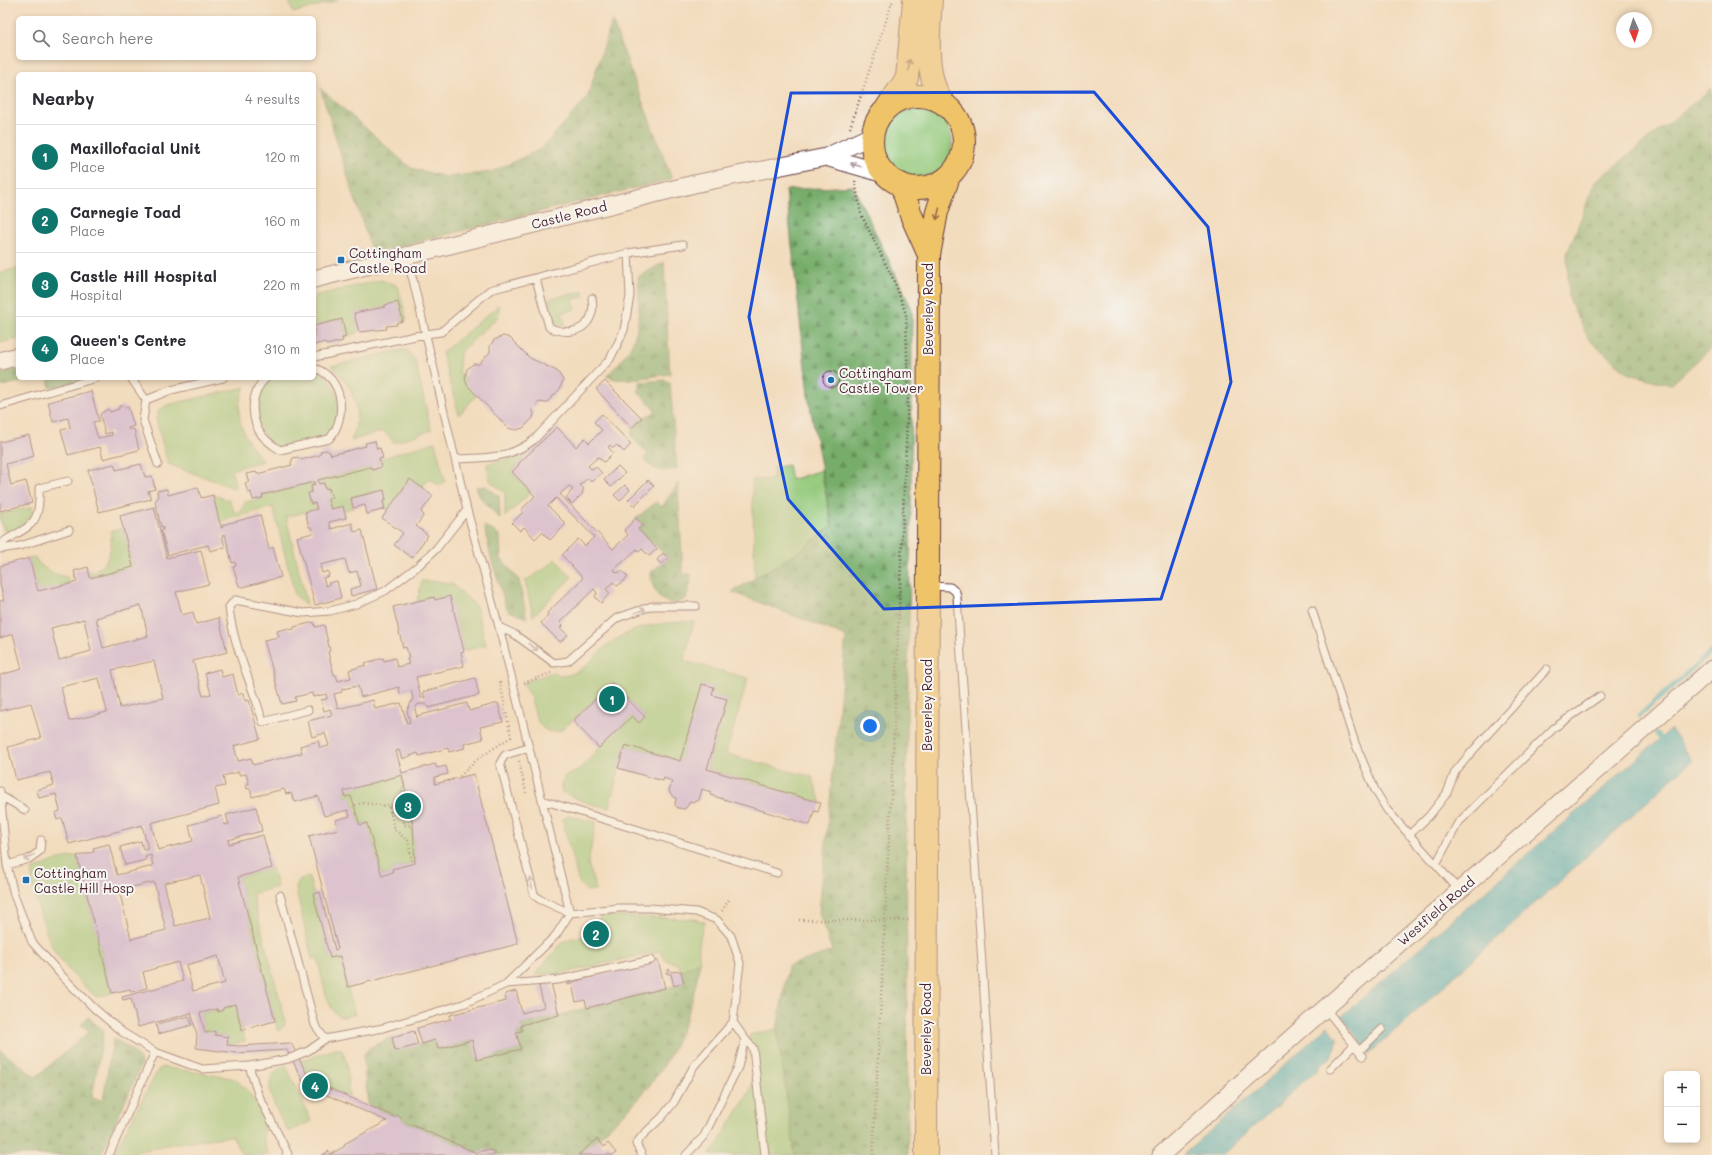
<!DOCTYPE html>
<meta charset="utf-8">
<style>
:root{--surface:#fff;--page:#f2f2f3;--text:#2b2b33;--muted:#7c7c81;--line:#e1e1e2;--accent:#0f766e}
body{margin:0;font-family:Mali,sans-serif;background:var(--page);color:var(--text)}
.controls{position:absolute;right:12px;bottom:12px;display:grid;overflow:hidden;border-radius:6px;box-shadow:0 2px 6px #0003}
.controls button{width:36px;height:36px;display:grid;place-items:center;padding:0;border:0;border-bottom:1px solid var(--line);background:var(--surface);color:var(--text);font:20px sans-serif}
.compass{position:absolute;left:1616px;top:12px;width:36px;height:36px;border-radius:50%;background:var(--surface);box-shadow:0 2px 6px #0003;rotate:177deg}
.you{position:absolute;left:870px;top:726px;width:14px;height:14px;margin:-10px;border:3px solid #fff;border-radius:50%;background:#1a73e8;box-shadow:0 0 0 6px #1a73e833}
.badge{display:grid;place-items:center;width:26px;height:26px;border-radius:50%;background:var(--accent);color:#fff;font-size:13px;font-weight:700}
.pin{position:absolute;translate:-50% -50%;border:2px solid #fff;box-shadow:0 1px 4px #0006}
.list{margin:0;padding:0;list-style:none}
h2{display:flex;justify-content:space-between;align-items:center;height:52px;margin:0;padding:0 16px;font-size:17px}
h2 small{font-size:13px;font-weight:400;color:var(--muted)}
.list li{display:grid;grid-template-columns:26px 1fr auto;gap:12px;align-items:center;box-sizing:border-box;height:64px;padding:0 16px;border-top:1px solid var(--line)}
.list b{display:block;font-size:15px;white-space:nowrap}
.list p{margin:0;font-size:13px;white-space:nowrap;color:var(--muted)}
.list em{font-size:13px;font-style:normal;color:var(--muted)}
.icon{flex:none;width:22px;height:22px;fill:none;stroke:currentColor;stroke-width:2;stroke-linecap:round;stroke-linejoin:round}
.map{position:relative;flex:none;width:1712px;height:1155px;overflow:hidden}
.search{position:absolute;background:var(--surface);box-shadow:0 2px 6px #0003;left:16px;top:16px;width:300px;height:44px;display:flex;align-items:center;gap:10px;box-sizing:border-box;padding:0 14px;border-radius:6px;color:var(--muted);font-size:15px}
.panel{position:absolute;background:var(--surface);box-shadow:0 2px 6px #0003;left:16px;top:72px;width:300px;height:308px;border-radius:6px}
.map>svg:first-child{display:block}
.green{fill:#94c97a;stroke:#6f7452}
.forest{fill:url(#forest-firs);stroke:#60664a}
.water{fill:url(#water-ripples);stroke:#466776}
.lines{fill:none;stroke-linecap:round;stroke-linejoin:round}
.stream{stroke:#43afc1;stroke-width:4.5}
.building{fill:#c1a5e3;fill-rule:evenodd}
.service-casing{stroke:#633b41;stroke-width:9}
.tertiary-casing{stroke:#633b41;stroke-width:19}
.trunk-casing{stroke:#633b41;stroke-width:24}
.path{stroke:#633b41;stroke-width:2.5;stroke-dasharray:1 3;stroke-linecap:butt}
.service{stroke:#fff;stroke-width:7}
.tertiary{stroke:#fff;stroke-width:17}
.trunk{stroke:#efc469;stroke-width:22}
.oneway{stroke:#946947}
.oneway2{stroke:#ae9aa0}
.marked{fill:none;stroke:#1d4ed8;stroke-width:3;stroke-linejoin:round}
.poi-dot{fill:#1f6fb2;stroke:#f6f6f2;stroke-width:1.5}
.labels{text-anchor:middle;stroke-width:4;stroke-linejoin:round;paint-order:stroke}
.street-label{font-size:13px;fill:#4a1f2b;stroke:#f6f6f2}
.poi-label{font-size:13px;fill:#4a1f2b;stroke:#f6f6f2;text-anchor:start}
</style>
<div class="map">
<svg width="1712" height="1155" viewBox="0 0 1712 1155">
<defs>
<pattern id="forest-firs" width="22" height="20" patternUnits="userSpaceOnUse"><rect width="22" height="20" fill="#77ad6a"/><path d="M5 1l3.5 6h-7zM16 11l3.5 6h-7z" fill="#648c57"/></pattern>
<pattern id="water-ripples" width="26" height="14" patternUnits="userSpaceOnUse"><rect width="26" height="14" fill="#43afc1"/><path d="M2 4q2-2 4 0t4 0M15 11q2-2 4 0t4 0" fill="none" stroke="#3a8e9d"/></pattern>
</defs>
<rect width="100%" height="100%" fill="#f6f6f2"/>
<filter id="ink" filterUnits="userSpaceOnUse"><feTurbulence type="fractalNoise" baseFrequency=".025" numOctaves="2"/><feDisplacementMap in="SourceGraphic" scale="8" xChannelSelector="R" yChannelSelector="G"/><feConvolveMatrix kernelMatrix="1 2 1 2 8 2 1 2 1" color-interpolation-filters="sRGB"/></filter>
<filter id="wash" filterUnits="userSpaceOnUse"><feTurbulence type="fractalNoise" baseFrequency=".012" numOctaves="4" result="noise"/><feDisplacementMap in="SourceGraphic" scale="16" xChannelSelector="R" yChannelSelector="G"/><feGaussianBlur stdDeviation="0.9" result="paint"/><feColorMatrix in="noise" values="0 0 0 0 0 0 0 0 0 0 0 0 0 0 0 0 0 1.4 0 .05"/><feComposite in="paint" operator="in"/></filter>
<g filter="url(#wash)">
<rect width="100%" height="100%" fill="#f2dcbe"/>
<path class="green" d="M289 0H339L293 13Z
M884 143a34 34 0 1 1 68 0a34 34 0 1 1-68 0Z
M18 268V339L0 343V273Z
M381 280 396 285 400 293 407 320 403 321 398 302 385 307 355 313 359 332 346 337 342 319 314 326V296Z
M583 291 584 297 573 299 576 309 562 313 565 325H558L553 316 549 299Z
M499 305 498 317 460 352 459 372 477 395 459 415 442 353Z
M401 350H407L415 360 431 430 393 443 391 438 383 431 351 441C364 412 354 386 331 366Z
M314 368 329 378 342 405 333 435 280 450 268 442 254 419 256 392 266 378H314Z
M245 387C231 417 244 438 263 461L231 470 237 489 168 464 156 419 159 410 167 405Z
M435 442 445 481 439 486 429 478 422 488 410 480 388 510 385 509 383 501 386 500 383 490 351 498 353 508 344 510 331 509 328 499 332 498 330 488 325 489 324 483 319 484 318 480 371 467 372 470 381 468 379 459Z
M527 455 512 472 531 492 505 517V493L490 481 487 464Z
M788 465 791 480 821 470 832 526 800 551 755 579 752 480 773 479V468Z
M314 482 315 485 311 486 312 492 308 494 311 504 315 503 317 509 286 517 307 604 302 602 295 595 273 507 219 522 213 495 229 500 235 513 242 511 245 502 263 498 262 495Z
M33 507C31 523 19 528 6 534L0 520V514Z
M123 528 133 567 90 578 89 572C110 567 112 550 111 531Z
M34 557C43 569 52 574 67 577L69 584 38 591 29 558Z
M555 559 572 577 533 616 525 581 546 568Z
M422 581 444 582 452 584 476 606 486 645 464 651 450 597 435 600 434 597 417 601Z
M694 621 684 661 748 678 726 754 812 777 821 803 707 769 727 699 712 695 714 687 703 684 680 761 625 745 609 808 587 803 562 792 561 784 565 776C583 770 588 760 600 747 610 736 621 726 632 716L639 723 645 717 612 683 561 731C535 736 537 714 530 697 528 692 525 688 523 683L553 672 560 676C583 675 591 659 606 646 611 642 618 638 624 635 645 623 671 623 694 621Z
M402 775 413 826 415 863 392 869 393 872 382 876 367 823 360 825 351 796 345 797 344 791Z
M568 816 596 822 588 863 596 890 587 891 579 883 563 823V819Z
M77 856 112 993 97 997C85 989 63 965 55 952 48 941 27 880 33 870L59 859Z
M272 868 277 887 252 894 285 1019C285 1026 284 1028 278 1031L238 877Z
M309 877 330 958 340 956 355 1015 341 1017C326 1012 321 972 318 958L312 959 296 889 299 880Z
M602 916 694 919 705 922C700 935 697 948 700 962L681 971 678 964 665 960 661 951 559 974 535 975 558 947 568 939 585 936Z
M235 1004 245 1041 227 1045 228 1037 205 1033 200 1014 217 1009 218 1012 223 1010V1008Z
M777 1029 795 1155H710L749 1093 755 1077 749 1035Z
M338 1048 342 1050 347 1064 349 1097 310 1080 300 1061Z
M286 1065 311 1121 288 1132C278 1112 254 1078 286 1065Z
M163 1067 232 1078C244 1083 262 1108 263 1122 265 1138 261 1139 269 1155H242L232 1136 171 1144 121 1155H113L158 1070Z"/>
<path class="forest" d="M612 21 672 179 372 253 320 88 411 168 446 177 491 172 541 149 587 98Z
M1712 88V347L1671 385 1629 374 1589 340 1569 299 1567 254 1595 182Z
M853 186 912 309 911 506 906 791 908 1155H795L777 1029 788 966 832 951 819 913 846 636 732 592 800 551 832 526 808 395 786 190Z
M664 262 670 374C653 376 619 384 606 376 642 344 640 321 638 277Z
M18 369V378H35L0 387V374Z
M48 378H81V379L50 388Z
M664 380 670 382 677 469C663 472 653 472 644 459L648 454 631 437 632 428 642 418 656 412 638 391 640 382Z
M678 483 683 574H691V582L686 599C681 601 675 604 670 603 657 601 650 583 651 572L669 558 638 529 642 525 636 518 656 502 662 507Z
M486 486 499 496 500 519 480 497 476 487Z
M484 526 500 535 501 558 519 580 527 618 509 611 506 607 491 558Z
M700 962C685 1056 649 1095 578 1155H495V1151L485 1150 477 1153 405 1122 398 1115 395 1117 368 1105 363 1055 369 1048 392 1037 395 1051 435 1040 438 1049 472 1040 477 1060 520 1049 516 1032 522 1031 521 1025 684 983 681 971Z
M88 1017 104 1031 92 1098 103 1100 113 1038C125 1045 136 1051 142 1064L101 1155H0V1050L36 1077 90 1031 81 1025Z"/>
<path class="water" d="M1671 729 1692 761 1369 1054 1342 1016Z
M1328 1026 1338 1039 1331 1057 1222 1155H1183Z"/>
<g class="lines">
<path class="stream" d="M1639 716 1712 651
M1656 734 1660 738"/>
</g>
<g id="blocks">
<path class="building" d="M398 302 403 321 396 323 397 325 386 326 387 329 359 332 354 313 385 307V305Z
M342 319 346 337 342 338 343 341 326 345 325 342 314 345V326Z
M503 336 510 338 530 358 557 371 563 380 560 389 546 403 539 402 532 409 534 413 533 418 523 428 516 430 508 428 467 385 465 379 467 369 473 364H479L490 352V346L494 340Z
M823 379a8 8 0 1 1 16 0a8 8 0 1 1-16 0Z
M605 381 642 418 632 428 596 389Z
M91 391 99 421 93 422 98 438 112 435 111 432 105 434 100 414 108 409 110 412 119 409V406H123L125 408 128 407 134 426 128 428 129 430 134 429 139 450 103 459 100 447 68 455 61 430 70 428 68 418 53 422 48 402Z
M602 414 631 444 624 452 617 445 613 448 610 445 608 447 613 453 604 462 598 457 588 466 591 469 596 467 602 473 591 482 588 478 580 485 584 489 582 492 583 493 572 504 566 498 573 489 569 486 560 494 613 549 628 535 624 530 636 518 643 525 638 529 657 549 649 556 642 549 639 552 637 549 614 570 617 573 622 571 628 577 620 584 617 586 613 582 606 589 610 593 601 603 595 597 597 593 594 589 560 622 563 625 560 628 568 635 560 642 541 623 548 615 547 613 583 578 562 555 578 539 585 546 594 537 556 498 548 506 566 524 550 540 542 532 535 539 524 527 520 531 512 523 523 512 521 510 535 496 512 472 519 465 518 464 557 427 576 447 585 438 589 443 602 430 594 422Z
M29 435 34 456 6 464 11 485 26 481 32 503 0 511V442Z
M375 441 377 449 380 448 383 458 379 459 381 467 372 470 371 467 318 480 319 484 324 483 325 489 329 488 332 498 328 499 331 509 343 506 346 518 329 522 331 529 352 523 354 532 362 530 377 589 351 596 350 589 361 586 357 571 349 573 345 559 320 565 322 573 328 571 329 576 323 578 326 586 329 585 328 583 337 581 341 598 315 605 297 537 313 533 311 527H309L305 512 317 509 315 503 311 504 308 493 312 492 311 486 315 485 314 482 262 495 263 498 253 500 251 492 248 493 245 483 249 482 246 474 256 472 257 474 292 465 291 463 293 458 298 457 301 460 320 455 321 451 326 450 330 452 331 455 366 446 365 443Z
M114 464 116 470 141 464 145 477 152 476 155 489 148 491 151 499 99 512 88 470Z
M618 466 625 473 611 487 604 480Z
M410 479 433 496 421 512 424 515 416 526 428 535 412 558 394 545 403 533 382 518Z
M648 480 654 486 634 506 628 500Z
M625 485 630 490 620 501 614 495Z
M198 487 201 498 213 495 221 528 223 527 222 525 260 515 269 549 273 547 281 577 243 587 239 586 233 567 236 566 235 562 232 563 225 534 222 535 225 547 210 551 208 545 168 555 161 530H163V526L161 527 155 502 158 497 157 491 167 489 168 495Z
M384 490 386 500 383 501 385 509 367 514 365 505 353 508 351 498Z
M154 507 167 558 201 550 209 584 176 592 182 615 193 612 196 624 219 618 227 652 193 661 203 696 211 694 205 673 220 669 222 677 233 674 238 695 243 693 245 701 249 700 260 739 234 746 238 761 251 758 253 765 302 753 300 746 318 741 320 748 329 746 325 733 312 737 308 721 332 715 330 709 324 711 321 700 327 699 326 694 313 697 312 693 295 697 296 701 282 704 264 640 279 637 277 631 289 628 290 630 294 629V627L314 622 315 627 324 625 330 651 328 652 334 675H336L338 681 351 678 349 670 366 665 365 663 383 658 384 661 395 658 397 667 409 664 407 659 409 658 406 647 403 648 393 607 434 597 435 600 450 596 464 651 461 652 464 666 416 677 421 698H425L423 692 475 678 479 695 428 708 426 704H418L415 709 417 718V716L467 703 469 711 498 703 503 722 480 727 483 739 464 744 465 748 449 752 448 748 419 756 418 753 402 759 399 750 396 751 402 773 435 764 437 768 446 766 448 774 435 777V784L474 774 518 944 348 987 340 956 330 958 313 894 320 892 335 950 338 949 309 836 338 829 336 820 350 816 348 810 324 816 318 796 295 802 291 793 286 794 284 789 252 797 250 788 247 789 246 784H249L246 774 239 775V772L223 776 225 786 215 788 219 805 151 823 158 850 193 841 189 825 222 816 224 825 229 824 226 815 256 807 262 831 228 840 229 844 263 835 272 868 238 877 275 1021 242 1030 235 1004 223 1008V1010L218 1012 217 1009 200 1013 205 1033 215 1031V1035L228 1037 227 1045 239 1046 291 1043 310 1080 395 1117 398 1115 405 1122 477 1153 485 1150 495 1151V1155H322L329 1151 331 1154 345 1146 344 1144 387 1121 313 1089 308 1091 287 1050 236 1053 196 1048 197 1035 191 1013 138 1027 131 998 123 1000 122 997 183 981 178 962 143 972 147 988 131 992 130 989 112 993 77 856 94 852 93 848 109 844 117 875 153 866 151 855 145 857 146 860 125 865 120 847 141 841 143 850 148 849 142 825 69 844 62 818 57 820 55 813 60 811 56 794 39 798 37 790 54 785 50 772 16 780 8 747 41 738 31 703 0 711V675L22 669 13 634 0 638V601L4 600 0 584V566L29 558 38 591 77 582 74 571 88 567 90 578 133 567 120 516ZM141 605 148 636 103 648 96 618ZM84 619 91 651 59 660 51 628ZM154 661 163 698 120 708 112 670ZM99 678 107 712 69 721 61 687ZM358 686 361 697 399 687 400 693 411 690 413 698 407 711 410 722 407 723 401 703 375 709 373 700 338 709 334 694 342 692V689ZM402 775 413 826 415 863 392 869 393 872 382 876 367 823 360 825 351 796 345 797 344 791ZM200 875 210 918 175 926 164 883ZM154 882 166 930 131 939 119 890ZM218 956 225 983 193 991 186 965Z
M663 553 669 558 661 564 657 560Z
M612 683 645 717 639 723 632 716 599 748 573 721Z
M702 684 714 687 712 695 727 699 707 769 821 803 818 812 814 811 810 825 710 795 711 792 702 789 699 800 693 803 690 802 685 809 678 808 675 805 676 798 673 797 669 791 672 781 664 778 663 781 618 768 625 745 680 761Z
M658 960 665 988 587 1008 585 1000 576 1002 572 984 568 985V983Z
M669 969 671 972 681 971 684 983 674 986 671 974 666 973Z
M551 983 559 1015 521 1025 522 1031 516 1032 521 1049 477 1060 472 1040 438 1049 435 1040 422 1044 417 1028 451 1019 450 1015 506 1001 505 994 516 991 522 1013 544 1007 539 986Z
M189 1016 192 1025 158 1034 156 1024Z
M414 1031 418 1045 395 1051 392 1037Z
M597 1139 604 1147 608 1143 616 1153 613 1155H578Z"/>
</g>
</g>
<g filter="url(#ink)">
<use href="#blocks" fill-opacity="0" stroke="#633b41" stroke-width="1"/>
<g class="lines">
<g class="service-casing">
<path id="service" d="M405 256 413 280 467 510 499 627 570 913 556 935 506 984
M536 279 549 327C574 339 597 326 592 298
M314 357 425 334 441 332 490 290 628 253 683 245
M131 378 146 400
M266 378C251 391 250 414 259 431 263 439 272 445 280 450L329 439C348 418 344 377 314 368
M0 406 96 378
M455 459C486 458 508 459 534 440L610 359 618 343 624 330 630 296 628 253
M158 464 143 420 146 400 171 390 223 378
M0 544C28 525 41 529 39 488L68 481
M0 549 20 546 69 530
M930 586 950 587 956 592 957 597 995 1155
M1312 610 1355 743 1375 790 1387 810 1459 890
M499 627 514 634 554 663 568 661 617 618 652 606H696
M308 710 263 722C252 684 233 646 229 607L235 600 303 613 330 611 356 604 385 591 418 566 436 549 467 510
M528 748 505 755 500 763 534 894 539 899 570 913 619 908H650L696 912 717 920 731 936 740 963 733 1022 694 1066 674 1102 662 1117 642 1136 636 1144 642 1155
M0 791 7 865 14 895 32 942 63 977 95 1009 122 1032 155 1052 202 1069 249 1066 288 1059 308 1051 325 1039 383 1028 463 1004 506 984 558 980 651 960
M1 796 25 810
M542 800 777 873
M1409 835 1429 816 1447 793 1455 772 1469 755 1547 669
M1436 864 1458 823 1554 728 1600 696
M7 865 29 859 40 851 41 840
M280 895 315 1025 325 1039
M1325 1008 1363 1056
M745 1039 753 1048 765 1155
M1359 1051 1382 1029
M249 1066 258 1094 288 1154 286 1155
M1330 1069 1354 1045
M109 1155 155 1052
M686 1155 704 1136 738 1067 745 1039 733 1022"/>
</g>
<g class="tertiary-casing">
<path id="tertiary" d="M826 157 885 174
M314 279 694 184 826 157 873 135
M0 361 18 356
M1161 1155 1298 1032 1712 669"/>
</g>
<g class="trunk-casing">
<path id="trunk" d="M931 0C929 30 923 80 945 105
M872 142a46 46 0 1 1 92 0a46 46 0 1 1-92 0Z
M887 107 907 78 914 0
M901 184 911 215 929 255
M926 1155 929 255 937 212 949 176"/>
</g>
<path class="path" d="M850 128 893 0
M855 181 861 214 895 283 906 314 908 396 891 798 873 1155
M524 683 551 673
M519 761 526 793
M457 779 479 758 511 737 500 682 502 681
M448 781 454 779
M355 805C371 800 382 810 399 803L404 785
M389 807 395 830 408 841 412 861H415
M390 812 403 815 404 825 413 826
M722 911 730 898
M799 920H910"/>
<use href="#service" class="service"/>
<use href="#tertiary" class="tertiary"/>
<use href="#trunk" class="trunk"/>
</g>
<defs><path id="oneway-shaft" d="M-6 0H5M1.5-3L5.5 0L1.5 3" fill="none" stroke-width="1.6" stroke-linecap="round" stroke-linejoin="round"/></defs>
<g class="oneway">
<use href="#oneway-shaft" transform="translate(909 65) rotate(-83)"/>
<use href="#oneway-shaft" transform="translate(938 214) rotate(104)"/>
</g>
<g class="oneway2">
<use href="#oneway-shaft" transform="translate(856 165) rotate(-164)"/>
<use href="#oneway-shaft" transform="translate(640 611) rotate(-19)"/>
<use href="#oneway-shaft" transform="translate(533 647) rotate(36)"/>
<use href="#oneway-shaft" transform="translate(29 857) rotate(154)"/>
<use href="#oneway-shaft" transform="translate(531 883) rotate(-105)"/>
</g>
</g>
<path d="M0 0H1712V1155H0ZM1094 92 1208 227 1231 382 1161 599 884 609 788 499 749 317 791 93Z" fill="#f2dcbe" fill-opacity=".55" fill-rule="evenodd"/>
<path class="marked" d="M1094 92 1208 227 1231 382 1161 599 884 609 788 499 749 317 791 93Z"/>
<g class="poi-dot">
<rect x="337" y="256" width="8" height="8" rx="2"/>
<circle cx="831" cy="380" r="4"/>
<rect x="22" y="876" width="8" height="8" rx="2"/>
</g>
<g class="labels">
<g class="street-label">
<text transform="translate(569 215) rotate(-14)" y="5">Castle Road</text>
<text transform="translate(928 309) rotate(-90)" y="5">Beverley Road</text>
<text transform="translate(927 705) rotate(-90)" y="5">Beverley Road</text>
<text transform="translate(1436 911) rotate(-41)" y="5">Westfield Road</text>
<text transform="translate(926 1029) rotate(-90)" y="5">Beverley Road</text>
</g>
<g class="poi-label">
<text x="349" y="258">Cottingham<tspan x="349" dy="15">Castle Road</tspan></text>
<text x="839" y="378">Cottingham<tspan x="839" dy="15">Castle Tower</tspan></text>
<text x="34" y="878">Cottingham<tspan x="34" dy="15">Castle Hill Hosp</tspan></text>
</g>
</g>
</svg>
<div class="controls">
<button>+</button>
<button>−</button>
</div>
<svg class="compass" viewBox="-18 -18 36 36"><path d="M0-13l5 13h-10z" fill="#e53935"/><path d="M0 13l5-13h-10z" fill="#7c7c81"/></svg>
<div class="you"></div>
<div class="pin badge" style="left:612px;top:699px">1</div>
<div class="pin badge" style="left:596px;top:934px">2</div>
<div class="pin badge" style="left:408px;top:806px">3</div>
<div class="pin badge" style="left:315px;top:1086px">4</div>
<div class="search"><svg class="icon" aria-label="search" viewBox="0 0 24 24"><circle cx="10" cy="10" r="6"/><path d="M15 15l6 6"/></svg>Search here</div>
<section class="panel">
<h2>Nearby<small>4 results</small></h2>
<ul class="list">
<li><span class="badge">1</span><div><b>Maxillofacial Unit</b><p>Place</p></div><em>120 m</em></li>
<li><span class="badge">2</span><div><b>Carnegie Toad</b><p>Place</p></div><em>160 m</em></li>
<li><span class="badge">3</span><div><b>Castle Hill Hospital</b><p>Hospital</p></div><em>220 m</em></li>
<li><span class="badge">4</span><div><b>Queen's Centre</b><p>Place</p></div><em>310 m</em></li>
</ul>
</section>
</div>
